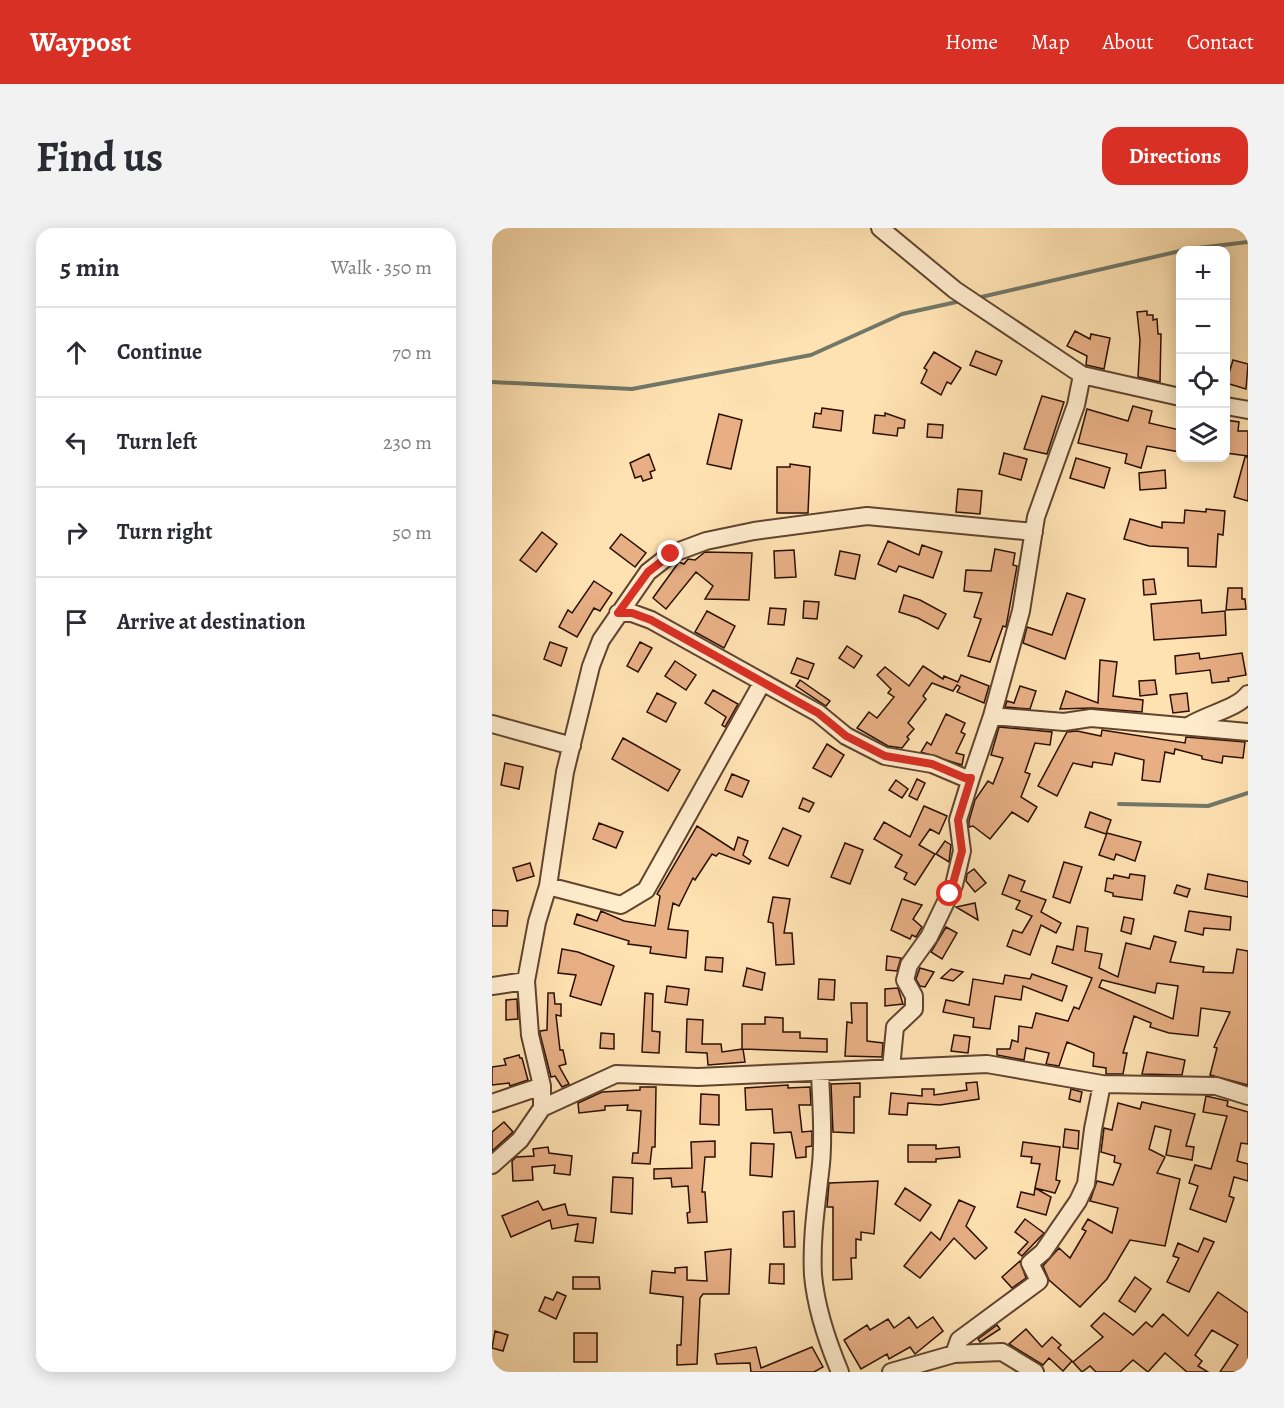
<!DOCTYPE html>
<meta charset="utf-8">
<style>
:root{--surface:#fff;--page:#f2f2f3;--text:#2b2b33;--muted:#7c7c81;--line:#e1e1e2;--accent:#d93025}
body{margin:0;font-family:Alegreya,serif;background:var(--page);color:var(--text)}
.controls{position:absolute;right:18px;top:18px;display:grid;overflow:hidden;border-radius:12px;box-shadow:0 3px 15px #0003}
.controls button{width:54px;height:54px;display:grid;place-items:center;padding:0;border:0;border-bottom:2px solid var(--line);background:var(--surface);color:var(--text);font:30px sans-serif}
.stop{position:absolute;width:18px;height:18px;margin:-14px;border:4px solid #d93025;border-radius:50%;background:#fff}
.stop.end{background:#d93025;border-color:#fff;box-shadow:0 2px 6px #0008}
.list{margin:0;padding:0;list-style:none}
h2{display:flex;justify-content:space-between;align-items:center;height:78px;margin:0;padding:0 24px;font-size:26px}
h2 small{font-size:20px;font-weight:400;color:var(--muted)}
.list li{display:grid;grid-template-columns:39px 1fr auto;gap:18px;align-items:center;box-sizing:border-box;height:90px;padding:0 24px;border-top:2px solid var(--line)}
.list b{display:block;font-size:22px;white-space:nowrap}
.list em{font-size:20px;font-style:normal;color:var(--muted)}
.icon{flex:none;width:33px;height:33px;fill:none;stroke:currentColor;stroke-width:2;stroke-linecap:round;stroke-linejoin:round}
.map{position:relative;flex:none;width:756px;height:1144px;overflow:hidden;border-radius:18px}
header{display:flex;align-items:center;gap:36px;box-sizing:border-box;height:84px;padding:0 30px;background:var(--accent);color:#fff}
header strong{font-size:28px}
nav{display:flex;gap:33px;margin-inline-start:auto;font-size:21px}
.intro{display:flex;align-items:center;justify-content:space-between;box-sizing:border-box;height:144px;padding:0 36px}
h1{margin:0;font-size:42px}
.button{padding:15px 27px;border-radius:18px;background:var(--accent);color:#fff;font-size:21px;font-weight:700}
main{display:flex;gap:36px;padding:0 36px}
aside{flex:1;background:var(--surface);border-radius:18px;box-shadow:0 3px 15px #0003}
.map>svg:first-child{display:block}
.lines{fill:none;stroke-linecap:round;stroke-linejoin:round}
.stream{stroke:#717869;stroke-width:4}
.building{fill:#e8af85;stroke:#2b1003;stroke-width:1.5;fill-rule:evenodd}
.minor-casing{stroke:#60442f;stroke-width:20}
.minor{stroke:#ffeccd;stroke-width:16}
.route{stroke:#d93025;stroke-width:8}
</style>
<header>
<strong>Waypost</strong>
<nav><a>Home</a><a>Map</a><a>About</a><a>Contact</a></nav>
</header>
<div class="intro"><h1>Find us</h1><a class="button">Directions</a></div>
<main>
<aside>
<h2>5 min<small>Walk · 350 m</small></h2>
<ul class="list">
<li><svg class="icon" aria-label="ahead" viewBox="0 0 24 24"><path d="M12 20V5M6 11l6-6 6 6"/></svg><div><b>Continue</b></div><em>70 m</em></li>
<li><svg class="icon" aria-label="left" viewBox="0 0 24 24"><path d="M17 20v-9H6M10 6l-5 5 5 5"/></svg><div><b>Turn left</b></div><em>230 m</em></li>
<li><svg class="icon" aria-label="right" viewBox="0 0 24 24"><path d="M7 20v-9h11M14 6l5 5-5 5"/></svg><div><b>Turn right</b></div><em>50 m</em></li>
<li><svg class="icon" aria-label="arrive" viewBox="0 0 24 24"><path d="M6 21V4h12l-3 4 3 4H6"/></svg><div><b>Arrive at destination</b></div></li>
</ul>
</aside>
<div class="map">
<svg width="756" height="1144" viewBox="0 0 756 1144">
<rect width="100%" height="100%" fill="#ffe2b2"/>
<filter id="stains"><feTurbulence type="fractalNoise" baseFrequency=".00333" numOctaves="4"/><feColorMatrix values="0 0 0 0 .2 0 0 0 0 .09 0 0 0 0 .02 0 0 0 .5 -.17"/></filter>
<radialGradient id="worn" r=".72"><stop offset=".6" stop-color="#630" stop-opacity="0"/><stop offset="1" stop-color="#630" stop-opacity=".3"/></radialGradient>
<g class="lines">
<path class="stream" d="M689 22 756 14
M485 70 688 23
M0 154 140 161 319 127 410 86 469 73
M627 576 716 578 756 565"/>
</g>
<path class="building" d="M655 83V87H661V92L665 91 666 106H669L668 154 646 149 648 112 645 84Z
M583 103 598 111 599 106 618 110 612 141 594 137 595 128 575 118Z
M484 123 510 133 504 147 478 137Z
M442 124 469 140 459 156 455 154 449 167 429 155 435 142 432 140Z
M741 132 756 136 754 161 734 155Z
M550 168 572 174 555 226 532 221Z
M641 178 660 183 657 195 688 202V224L655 218 649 240 633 235 635 226 586 215 595 181 636 193Z
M330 180 351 183 349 203 321 199 323 185 329 186Z
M393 185 413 192 412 200H406L405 208 381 205 383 187 393 188Z
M227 186 250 192 239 241 215 236Z
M734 192 747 194 746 203H756V228L734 225Z
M436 196 451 197 450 210 435 209Z
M512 225 535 231 529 252 507 246Z
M157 226 163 242 158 244 160 250 151 253 149 248 143 250 138 235Z
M753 229H756V273L742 269Z
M584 230 618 240 612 260 578 250Z
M298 236 318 239 316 285H285V239H298Z
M673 242 674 260 648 262 647 245Z
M466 261 490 263 488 286 464 284Z
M714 281 733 283 731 307 726 306 724 339 696 338V320L657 318 632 311 638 291 670 300V294L692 295 693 282 714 284Z
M50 304 65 316 44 344 28 332Z
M129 306 154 325 143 339 118 320Z
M396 313 427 327 430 317 450 324 441 350 407 338 404 344 386 336Z
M503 321 523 325 521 337 525 338 514 399 511 398 498 434 476 428 489 391 482 389 490 365 472 363 474 342 499 343Z
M302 322 304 349 283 350 282 323Z
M348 323 368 327 363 351 343 347Z
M213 324 260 325 257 372 213 371 221 358 204 344 174 381 161 370 187 334 192 336 196 331 203 332Z
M662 351 664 366 652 367 651 352Z
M102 353 120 365 108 383 102 380 85 409 67 399 76 382 80 385Z
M736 360H750V371H753L754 381 734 382Z
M575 365 593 371 573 431 531 415 535 399 560 407Z
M412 367 428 372 454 386 446 401 426 390 407 384Z
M709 372 710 385 733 383 734 407 662 412 659 376Z
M312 373 327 374 325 391 311 390Z
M278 380 294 381 292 397 276 396Z
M215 383 243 398 232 420 203 404Z
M58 414 75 420 69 438 52 431Z
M148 414 160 420 146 444 135 438Z
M355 418 370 428 362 440 347 430Z
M707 425 708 431 750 425 754 447 736 450 737 453 720 455 718 442 684 446 683 428Z
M305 430 322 436 316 451 299 445Z
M608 432 625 434 621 468 651 472 650 484 600 480 568 481 574 463 606 475Z
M183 433 204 447 194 462 173 448Z
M431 438 451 451 452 448 466 454 469 447 497 458 492 475 465 464 468 459 465 457 461 463 440 455 431 468 434 471 416 495 422 501 415 509 417 511 410 520 396 518 365 500 377 484 385 490 402 469 396 465 399 461 385 447 393 439 417 458Z
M308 452 338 473 334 478 304 458Z
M663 452 665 466 648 468 647 453Z
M528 458 544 463 538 481 513 479 515 473 522 475Z
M221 462 246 476 233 499 230 497 234 489 213 475Z
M165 465 184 475 174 494 155 484Z
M695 465 697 483 681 485 678 467Z
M454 486 473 495 469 504 473 506 464 525 472 527 470 537 429 524 435 514 439 517Z
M507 499 560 504 558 517 543 515 533 544 538 546 529 569 545 579 536 594 520 584 498 611 481 598 477 599V593L483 572 496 553 501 556 511 530 499 527Z
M610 502 693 515 694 509 753 514 751 530 731 528 730 535 710 531V528L683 521 682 526 673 524 668 554 650 552 652 532 623 525 620 537 601 534 600 539 581 535 565 568 546 558 575 504 585 503 609 508Z
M131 510 188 542 176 563 120 531Z
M335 516 352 527 339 549 321 540Z
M13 535 31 539 27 561 9 557Z
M240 546 257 553 250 569 233 562Z
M425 551 433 555 425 572 417 568Z
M404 552 416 561 410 570 397 562Z
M311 570 322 575 317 584 307 580Z
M432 578 455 588 447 606 438 601 427 617 443 626 423 657 412 651 415 645 403 639 410 627 382 611 392 594 418 609Z
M598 584 619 592 614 606 593 599Z
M107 595 131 604 124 620 101 611Z
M205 598 242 622 246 609 256 613 251 627 259 633 257 636 227 625 224 628 220 626 203 652 201 650 187 678 181 675 176 701 196 703 194 730 158 725 159 719 136 716 137 713 82 696 85 686 105 693 109 683 132 693 163 698 168 668 165 666Z
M291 600 309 608 296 638 277 630Z
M615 605 649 614 643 633 624 626 622 632 607 627Z
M453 613 459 617 457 634 444 626Z
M353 615 371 622 358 656 339 649Z
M572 634 590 639 578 675 561 669Z
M38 635 42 648 25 653 21 640Z
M482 641 494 655 483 664 474 653 475 646Z
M638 646 653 648 650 672 621 668V665L613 663 615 650 621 651 622 647 637 650Z
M716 646 756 654V669L713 661Z
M517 647 533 653 529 663 554 672 549 684 569 695 564 705 549 697 538 727 515 718 521 702 530 705 540 688 524 681 528 673 510 666Z
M685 657 698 661 695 669 682 665Z
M281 669 298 671 292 705H300L302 736 284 737 281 695 276 694Z
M410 671 430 677 421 691 430 699 424 709 420 707 418 711 399 702Z
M483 675 486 692 464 679Z
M0 682 16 683 15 698H0Z
M697 683 739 689 738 702 712 700 711 707 693 703Z
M632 689 642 691 639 706 629 703Z
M585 698 596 700 593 723 610 726 607 740 626 749 634 715 658 721 662 708 684 714 678 734 712 739 711 744 741 745 745 721 756 723V857L718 847 725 820 722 819 738 784 709 780 706 808 677 805 658 799 659 795 642 788 631 825H635L631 846H614V840L601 838 602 825 575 814 567 838 554 836 557 825 534 820 532 832 505 827V821H518L520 812 526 814 527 798 540 800 544 785 576 793 582 779 587 781 600 750 560 735 565 718 581 722ZM610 752 663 765 665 755 686 758 681 791 607 759Z
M454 699 465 705 450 731 439 724Z
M70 721 86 724 122 738 109 777 78 768 84 747 66 745Z
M395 728 409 730 405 743 394 742Z
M214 729 231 730 230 744 213 742Z
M255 740 273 745 270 762 251 758Z
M428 740 442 744 433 759 428 758 424 751Z
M459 741 471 744 461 753 449 750Z
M540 746 575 758 570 773 531 758 529 772 503 768 498 801 481 799 482 790 451 784 454 772 477 777 481 751 511 756 513 747 538 751Z
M327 751 343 752 342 772 326 771Z
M175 758 197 761 195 777 173 774Z
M406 760 411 776 393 778V761Z
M56 765H62L63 776H69V788L64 787 68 822H71L74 836 67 838 77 856 70 859 63 848 59 849 48 806V803L55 802Z
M153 765 161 766 160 803 168 804 167 825 150 824Z
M25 771 26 791 14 792V772Z
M359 775H375V813L391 815 390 829 353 828 355 794 360 795Z
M273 789 291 790V804H308V810L335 811V824L251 821 253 834 216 837 215 825 194 824 195 791 211 792 210 816H229L230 824 250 821V796H273Z
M109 805 122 806V821L108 820Z
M462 807 478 809 476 825 459 823Z
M655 824 693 832 690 847 650 846Z
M27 827 28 830H30L36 852 18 858 17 855 0 857V839L14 837 12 831Z
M485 854 487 871 448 877 416 875 415 887 397 886 399 865 430 868V861H442V867L475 862 474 855Z
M368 855V869H362V905L341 904 339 856Z
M296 857V860L318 859 319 877H307L310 904 320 903V918L314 919V929L304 930 299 904 282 905 280 881 254 882 253 860Z
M148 859H164L163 919H160L158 936 140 935 141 925H146L149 883 135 882 136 877 113 878V882L87 885 86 875 110 864 148 862Z
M579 861 590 864 588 874 577 871Z
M209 866 227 867V897L208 896Z
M714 868 736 873 735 878 756 884V916L749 915 745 933 756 936V953L742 949 737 968 742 970 734 994 698 981 706 958 697 955 703 937 719 941 735 888 711 884Z
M650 874 703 886 694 918 702 919 700 932 674 927 679 902 663 898 657 921 673 929 665 945 688 951 673 1018 638 1012 615 1051 588 1079 557 1052 551 1038 567 1020 578 1030 594 1003 590 1001 596 991 620 1005 626 980 598 973 605 953 621 957 629 936 622 934 623 928 609 924 612 900 620 902 626 875 648 881Z
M12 894 21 904 0 923V904Z
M573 901 587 903 586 921 571 919Z
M223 913V929H213L210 964H213L215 994 196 995 195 985 198 984 196 958 180 959 179 950 162 951V941L200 940 199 914Z
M531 914 568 919 564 952 568 953 563 965 543 960 548 936 539 935 540 929 529 928Z
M259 915 282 916 280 949 258 947Z
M416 917H444V921L467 919 468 929 444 931V934H416Z
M56 919 57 925 80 928 78 947 62 945 63 937 40 939 41 952 21 953 20 933 24 929 42 928 41 921Z
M121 949 141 950 140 986 119 984Z
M386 953 382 1006 369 1004V1012L364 1011V1030H359L360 1051 341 1052V979H335L337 955Z
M413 960 439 977 428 993 403 976Z
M543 960 559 969 554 987 525 979 529 964 542 967Z
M467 972 483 979 474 998 495 1020 483 1031 462 1010 428 1050 412 1038 439 1004 448 1012Z
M46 973 51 982 73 976 76 987 104 990 101 1015 83 1013 86 996 60 1001 58 992 19 1009 10 988Z
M302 983 303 1019H292L291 984Z
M533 991 552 1005 530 1028 526 1025 536 1014 523 1004Z
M712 1010 722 1014 697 1064 675 1054 687 1030 681 1028 686 1015 706 1024Z
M239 1021 237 1066H211L208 1070 205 1136 185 1137V1117H189L191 1069 158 1065 160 1043 183 1045V1040L195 1039V1052L215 1053 213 1024Z
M528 1033 534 1050 520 1060 510 1049Z
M278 1036H292V1056L277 1055Z
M81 1049H107L108 1061H81Z
M643 1049 659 1061 643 1084 627 1073Z
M65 1064 74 1068 64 1091 47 1083 53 1069 61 1072Z
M726 1064 756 1085V1144H728L746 1117 720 1102 703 1127 710 1133 706 1138 716 1144H695L673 1125 656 1144 641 1132 628 1144H604L598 1138 590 1144 581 1134 611 1109 599 1098 612 1085 641 1107 654 1094 660 1099 671 1086 696 1108Z
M417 1089 425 1100 441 1089 451 1103 423 1126 418 1119 397 1131 395 1126 369 1141 352 1112 375 1097 378 1102 396 1091 402 1100Z
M505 1097 508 1101 488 1114 486 1111Z
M534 1101 550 1119 560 1109 569 1117 566 1120 580 1133 571 1143 557 1130 551 1137 517 1116Z
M3 1103 16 1107 11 1123 0 1120Z
M82 1105H105V1134H82Z
M264 1119 269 1140 320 1119 331 1139 322 1144H259L258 1135 225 1136 223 1126Z"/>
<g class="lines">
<g class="minor-casing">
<path id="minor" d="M388 0 463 62 590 147 688 169
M734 178 756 182
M542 304 375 288 262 303 214 313 179 326 156 344 109 412 99 438 73 544 56 658 45 694 34 753 38 807 50 858V880L124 846 206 849 495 836 610 856 724 858 756 868
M126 385H140L159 392 326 485 354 508 393 528 440 536 473 550H479L500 488 529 383 544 289 584 177 590 147
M500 488 572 494 599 490 756 504
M0 496 80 518
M698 497C716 486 746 480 756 466
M56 658 129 677 154 662 270 455
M0 758 34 753
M399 840 403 799 422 781V768L413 752 417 737 437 709 462 657 470 623 466 592 479 550
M328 844C329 874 332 906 329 936 325 973 319 1009 321 1047 324 1081 335 1113 348 1144
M0 875 50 858
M0 937 28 912 50 880
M462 1126 467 1112 547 1053 538 1035 551 1024 586 973 594 956 601 901 610 856
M399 1144 462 1126 510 1124 543 1144"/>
</g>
<use href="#minor" class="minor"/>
</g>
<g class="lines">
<path class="route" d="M179 326 156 344 126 385H140L159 392 326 485 354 508 393 528 440 536 473 550H479L466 592 470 623 458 666"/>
</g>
<rect width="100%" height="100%" filter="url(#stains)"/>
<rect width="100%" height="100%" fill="url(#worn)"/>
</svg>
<div class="controls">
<button>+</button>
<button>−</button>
<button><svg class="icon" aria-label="locate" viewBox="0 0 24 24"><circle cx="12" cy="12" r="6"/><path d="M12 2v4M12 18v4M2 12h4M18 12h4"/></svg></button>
<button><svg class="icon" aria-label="layers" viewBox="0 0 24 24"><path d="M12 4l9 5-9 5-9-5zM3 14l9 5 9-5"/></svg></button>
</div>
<div class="stop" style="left:458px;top:666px"></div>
<div class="stop end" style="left:179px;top:326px"></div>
</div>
</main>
